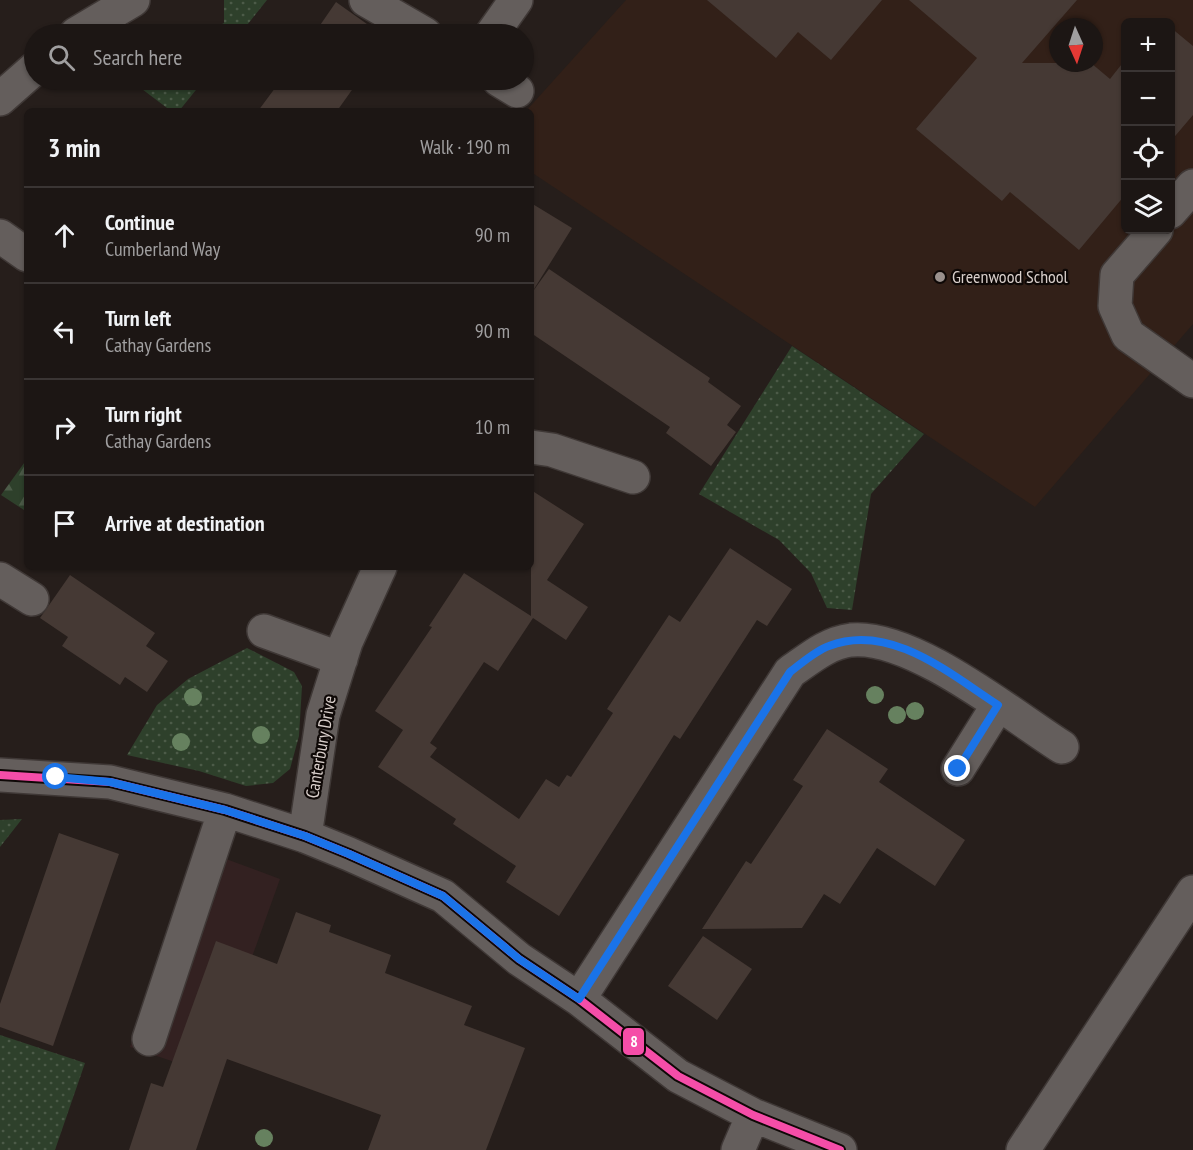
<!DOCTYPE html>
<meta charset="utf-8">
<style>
:root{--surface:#1c1614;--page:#292322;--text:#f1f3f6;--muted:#a09fa0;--line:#3a3534}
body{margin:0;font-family:"PT Sans Narrow",sans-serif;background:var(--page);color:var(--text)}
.controls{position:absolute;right:18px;top:18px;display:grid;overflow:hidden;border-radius:9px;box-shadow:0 2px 4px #0004}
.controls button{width:54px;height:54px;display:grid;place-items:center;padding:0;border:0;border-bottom:2px solid var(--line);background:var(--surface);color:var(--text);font:30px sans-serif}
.compass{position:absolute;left:1049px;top:18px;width:54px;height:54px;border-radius:50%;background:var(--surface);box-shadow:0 2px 4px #0004;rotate:177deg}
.stop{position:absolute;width:18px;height:18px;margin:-14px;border:4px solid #1a73e8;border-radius:50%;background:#fff}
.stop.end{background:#1a73e8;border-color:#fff;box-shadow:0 2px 6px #0008}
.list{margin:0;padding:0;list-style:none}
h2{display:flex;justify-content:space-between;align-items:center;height:78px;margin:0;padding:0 24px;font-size:26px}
h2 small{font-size:20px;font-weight:400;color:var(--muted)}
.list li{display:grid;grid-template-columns:39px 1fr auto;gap:18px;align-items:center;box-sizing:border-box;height:96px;padding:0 24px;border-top:2px solid var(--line)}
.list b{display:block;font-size:22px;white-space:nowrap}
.list p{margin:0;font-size:20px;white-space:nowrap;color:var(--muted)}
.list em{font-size:20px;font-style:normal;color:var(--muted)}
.icon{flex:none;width:33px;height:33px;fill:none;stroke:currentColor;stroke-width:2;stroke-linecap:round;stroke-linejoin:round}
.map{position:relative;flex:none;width:1193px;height:1150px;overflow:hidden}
.search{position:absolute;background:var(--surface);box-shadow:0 2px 4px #0004;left:24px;top:24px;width:510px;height:66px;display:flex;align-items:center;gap:15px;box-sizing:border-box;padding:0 21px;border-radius:33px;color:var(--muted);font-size:22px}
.panel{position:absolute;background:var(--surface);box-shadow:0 2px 4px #0004;left:24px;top:108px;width:510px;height:462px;border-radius:9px}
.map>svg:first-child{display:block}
.industrial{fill:#332121}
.built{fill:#322018;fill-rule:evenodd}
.grass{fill:url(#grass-dots)}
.forest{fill:url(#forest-firs)}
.building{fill:#453934}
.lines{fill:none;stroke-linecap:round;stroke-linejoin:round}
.minor-casing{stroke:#3f3836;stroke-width:36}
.minor{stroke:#645e5c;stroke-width:33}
.bus-1-casing{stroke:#0e0806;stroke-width:12}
.bus-1{stroke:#f54da8;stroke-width:8}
.tree{fill:#66815f}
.route{stroke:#1a73e8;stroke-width:8}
.poi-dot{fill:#9a918d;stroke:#0e0806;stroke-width:2}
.labels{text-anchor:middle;stroke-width:4.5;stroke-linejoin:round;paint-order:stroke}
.poi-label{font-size:18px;fill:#d9cfcb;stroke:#0e0806;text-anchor:start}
.street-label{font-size:18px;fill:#d9cfcb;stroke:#0e0806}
.line-badge{stroke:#0e0806;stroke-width:2}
.badge-label{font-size:16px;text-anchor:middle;font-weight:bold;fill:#fff}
</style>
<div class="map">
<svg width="1193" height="1150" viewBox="0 0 1193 1150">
<defs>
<pattern id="grass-dots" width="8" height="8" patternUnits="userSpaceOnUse" patternTransform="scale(1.5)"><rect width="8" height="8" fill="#2e402b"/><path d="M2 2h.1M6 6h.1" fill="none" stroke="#4c5b48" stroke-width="1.8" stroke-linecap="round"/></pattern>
<pattern id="forest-firs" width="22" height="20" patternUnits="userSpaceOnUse" patternTransform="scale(1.5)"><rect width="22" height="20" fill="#2e402b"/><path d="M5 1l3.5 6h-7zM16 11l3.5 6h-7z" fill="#4c5b48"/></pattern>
</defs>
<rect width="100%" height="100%" fill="#261e1b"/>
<path class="industrial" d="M199 849 280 879 210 1074 130 1047Z"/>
<path class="built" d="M626 0H1193V324L1035 507 531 172V111H526ZM1126 22H1170V230H1126ZM1058 27H1094V63H1058Z"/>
<path class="grass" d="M224 0H267L240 34H202L224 23Z
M130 80H204L179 111H171Z
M792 346 924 434 871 494 852 610 827 608 811 573 779 540 699 494Z
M247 648 294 672 302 686 299 736 290 769 273 783 246 786 199 771 127 755 157 705 188 679Z
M22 819 0 847V820Z
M0 1035 85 1063 55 1150H0Z"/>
<path class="forest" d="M27 459V512L1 495Z"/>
<path class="building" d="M707 0H882L831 60 798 32 776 58Z
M909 0H1077L1022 63H1091L1110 79 1125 60V195L1079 250 1010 192 1002 201 916 129 977 58Z
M336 2 381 34H314Z
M1170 27 1193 46V115L1170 142Z
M281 80H359L337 111H258Z
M531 203 572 228 531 294Z
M549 269 710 378 708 382 741 406 727 425 736 432 711 466 666 433 670 427 531 333V294Z
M531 490 584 524 547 580 588 607 566 640 533 618 498 671 484 662 430 743 437 748 430 757 519 819 546 779 559 787 567 775 571 777 613 713 607 709 669 615 680 622 730 548 792 589 767 626 757 620 680 739 674 735 559 916 506 882 516 866 453 824 456 819 378 767 403 730 375 711 432 627 429 626 464 573 531 616Z
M70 575 155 633 146 646 168 661 147 692 125 677 120 685 62 646 68 637 40 618Z
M827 729 888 769 879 782 965 840 935 886 877 848 840 904 824 894 802 928 702 929 746 861 751 864 803 786 793 780Z
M59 833 119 854 53 1046 0 1027V1004Z
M296 912 331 925 329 932 391 955 385 973 472 1006 464 1025 525 1048 486 1150H368L381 1115 227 1059 196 1150H129L151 1083 163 1087 216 941 277 964Z
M703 936 752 969 717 1020 668 986Z"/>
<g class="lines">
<g class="minor-casing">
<path id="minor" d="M366 0 425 34
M76 34 133 0
M492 34 516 0
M499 80 517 91
M0 99 34 69
M1170 212 1193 186
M1156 230 1117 275 1115 306 1128 335 1193 381
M0 236 27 255
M531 447 552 450 633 477
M0 579 32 599
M264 631 341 659
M958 769 998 705
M0 775 110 782 225 810 305 836 349 854 443 896 519 959 579 999 678 1076 753 1115 840 1150
M305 836 323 715 346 642 380 567
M579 999 790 672C809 659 827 643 851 640 912 634 1010 714 1062 747
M149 1039 225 810
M738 1150 753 1115
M1023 1150 1193 892"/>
</g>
<use href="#minor" class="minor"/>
<g class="bus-1-casing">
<path id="bus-1" d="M0 775 110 782 225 810 305 836 349 854 443 896 519 959 579 999 678 1076 753 1115 840 1150"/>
</g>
<use href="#bus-1" class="bus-1"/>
</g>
<g class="tree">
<circle cx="875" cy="695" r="9"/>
<circle cx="193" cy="697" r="9"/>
<circle cx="915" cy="711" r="9"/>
<circle cx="897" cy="715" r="9"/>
<circle cx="261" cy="735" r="9"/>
<circle cx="181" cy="742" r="9"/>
<circle cx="264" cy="1138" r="9"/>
</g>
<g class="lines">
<path class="route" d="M56 777 110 782 225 810 305 836 349 854 443 896 519 959 579 999 790 672C802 663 815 651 829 646 890 622 950 674 998 705L958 769"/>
</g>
<circle class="poi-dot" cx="940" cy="277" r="6"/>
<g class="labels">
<g class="poi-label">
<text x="952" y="283">Greenwood School</text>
</g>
<g class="street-label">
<text transform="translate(321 747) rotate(-80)" y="6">Canterbury Drive</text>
</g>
</g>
<rect class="line-badge" x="622" y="1027" width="23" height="29" rx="6" fill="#f54da8"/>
<g class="badge-label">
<text x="634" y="1047">8</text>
</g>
</svg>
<div class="controls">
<button>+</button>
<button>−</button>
<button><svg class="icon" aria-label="locate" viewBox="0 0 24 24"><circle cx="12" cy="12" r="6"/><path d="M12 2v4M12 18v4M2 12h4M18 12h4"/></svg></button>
<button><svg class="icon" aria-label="layers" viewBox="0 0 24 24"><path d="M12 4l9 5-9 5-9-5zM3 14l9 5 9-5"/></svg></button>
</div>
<svg class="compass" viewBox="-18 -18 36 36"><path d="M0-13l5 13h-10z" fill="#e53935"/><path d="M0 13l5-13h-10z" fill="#a09fa0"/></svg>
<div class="stop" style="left:56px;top:777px"></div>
<div class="stop end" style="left:958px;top:769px"></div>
<div class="search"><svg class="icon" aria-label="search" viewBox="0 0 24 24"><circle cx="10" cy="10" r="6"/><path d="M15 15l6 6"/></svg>Search here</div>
<section class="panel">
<h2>3 min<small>Walk · 190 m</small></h2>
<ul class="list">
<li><svg class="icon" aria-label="ahead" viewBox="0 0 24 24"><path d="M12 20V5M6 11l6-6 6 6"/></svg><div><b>Continue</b><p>Cumberland Way</p></div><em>90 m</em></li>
<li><svg class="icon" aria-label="left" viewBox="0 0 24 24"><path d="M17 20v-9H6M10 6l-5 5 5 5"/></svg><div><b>Turn left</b><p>Cathay Gardens</p></div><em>90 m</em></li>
<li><svg class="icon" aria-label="right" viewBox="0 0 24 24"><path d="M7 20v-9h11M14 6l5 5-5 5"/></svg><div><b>Turn right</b><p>Cathay Gardens</p></div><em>10 m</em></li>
<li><svg class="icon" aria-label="arrive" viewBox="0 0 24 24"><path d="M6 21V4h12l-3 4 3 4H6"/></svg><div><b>Arrive at destination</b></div></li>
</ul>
</section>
</div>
